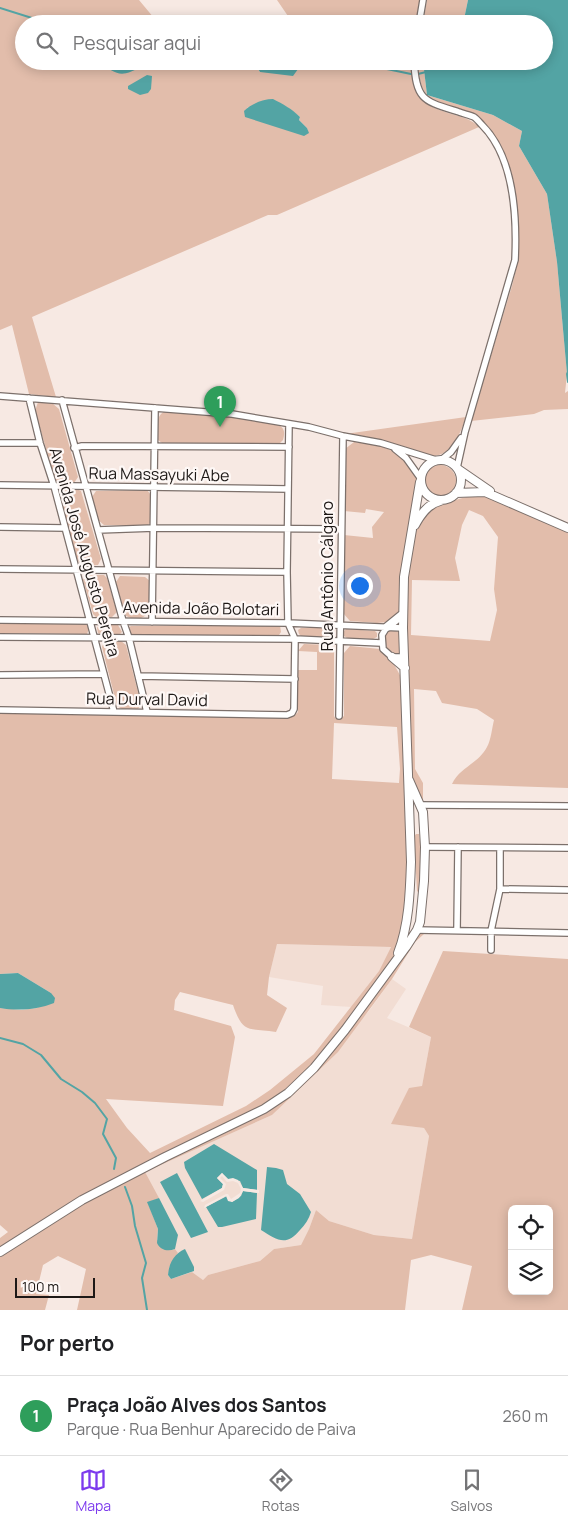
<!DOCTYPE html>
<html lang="pt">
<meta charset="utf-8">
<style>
:root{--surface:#fff;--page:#f2f2f2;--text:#202124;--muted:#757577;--line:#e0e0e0;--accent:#7c3aed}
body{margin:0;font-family:Manrope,sans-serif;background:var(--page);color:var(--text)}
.controls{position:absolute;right:15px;bottom:15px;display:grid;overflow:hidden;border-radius:8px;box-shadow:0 2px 12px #0003}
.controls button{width:45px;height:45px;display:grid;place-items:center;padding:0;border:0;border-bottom:1px solid var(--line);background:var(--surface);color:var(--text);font:25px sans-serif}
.scale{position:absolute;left:15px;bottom:12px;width:80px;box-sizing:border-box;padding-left:5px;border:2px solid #1d1816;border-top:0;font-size:14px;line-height:18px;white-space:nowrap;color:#1d1816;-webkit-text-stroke:4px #fef8f6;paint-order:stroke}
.you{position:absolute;left:359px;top:585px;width:18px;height:18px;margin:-12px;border:4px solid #fff;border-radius:50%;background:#1a73e8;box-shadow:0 0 0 8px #1a73e833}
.badge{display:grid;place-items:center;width:32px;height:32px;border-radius:50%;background:var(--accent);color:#fff;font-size:16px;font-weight:700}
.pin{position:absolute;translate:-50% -41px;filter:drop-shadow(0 1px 2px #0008)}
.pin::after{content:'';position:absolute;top:26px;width:18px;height:15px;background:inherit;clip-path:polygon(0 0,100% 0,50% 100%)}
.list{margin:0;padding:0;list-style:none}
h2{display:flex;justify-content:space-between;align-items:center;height:65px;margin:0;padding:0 20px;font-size:21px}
h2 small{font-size:16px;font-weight:400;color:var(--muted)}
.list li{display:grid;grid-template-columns:32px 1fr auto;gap:15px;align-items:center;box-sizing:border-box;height:80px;padding:0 20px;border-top:1px solid var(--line)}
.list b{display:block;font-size:19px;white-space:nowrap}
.list p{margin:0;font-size:16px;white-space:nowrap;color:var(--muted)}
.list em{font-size:16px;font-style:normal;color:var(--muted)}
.icon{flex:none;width:28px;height:28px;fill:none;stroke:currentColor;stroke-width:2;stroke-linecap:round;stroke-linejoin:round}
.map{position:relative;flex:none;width:568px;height:1310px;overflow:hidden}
.search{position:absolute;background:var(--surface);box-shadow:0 2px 12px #0003;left:15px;right:15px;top:15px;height:55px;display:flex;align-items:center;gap:12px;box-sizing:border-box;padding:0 18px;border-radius:28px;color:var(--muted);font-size:19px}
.sheet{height:145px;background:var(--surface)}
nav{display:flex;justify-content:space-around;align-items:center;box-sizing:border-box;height:70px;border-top:1px solid var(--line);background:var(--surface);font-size:14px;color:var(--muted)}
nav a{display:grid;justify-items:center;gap:2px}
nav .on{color:var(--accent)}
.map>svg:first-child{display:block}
.built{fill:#f2ddd3}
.green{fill:#e2bdab;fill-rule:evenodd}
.water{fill:#53a4a4}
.pier{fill:#f7e9e3}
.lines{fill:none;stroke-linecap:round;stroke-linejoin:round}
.stream{stroke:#53a4a4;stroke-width:2}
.minor-casing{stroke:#7c706b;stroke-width:8}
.secondary-casing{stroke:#7c706b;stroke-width:10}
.minor{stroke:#fff;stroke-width:5.5}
.secondary{stroke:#fff;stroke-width:8}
.labels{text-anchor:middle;stroke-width:4.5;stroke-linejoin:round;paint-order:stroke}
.street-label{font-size:16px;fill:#1d1816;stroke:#fef8f6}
</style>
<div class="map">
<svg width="568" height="1310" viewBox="0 0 568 1310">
<rect width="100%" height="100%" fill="#f7e9e3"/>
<path class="built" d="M277 944 391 947 379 971 351 1007 321 1005 323 986 269 977Z
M392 979 406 989 387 1018 431 1037 422 1086 392 1124 424 1128 429 1136 412 1239 374 1235 329 1221 316 1210 309 1229 301 1245 274 1249 260 1261 208 1275 203 1280 192 1272 175 1249 145 1172 272 1115 369 1011Z"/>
<path class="green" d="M0 0H139L154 18 178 24H143L115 19 100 24H24V61H100L109 70 140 67 141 61H253L260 72 301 65 300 61H411C413 99 421 105 455 115 465 118 472 120 479 127L277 215H268L32 317 56 397 29 394 12 325 0 330ZM265 100C280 102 288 107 300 117L299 120 307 128 308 133 247 108Z
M277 0H420L415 24H280L290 19Z
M427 0H468L463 24H423Z
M418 61H423L427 95 493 115 522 131 519 146 547 194 557 262 567 374 565 393 568 391V409L544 410 534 414 471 421 512 286 518 261 519 233 517 208 507 166 492 131 476 114 434 101C420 92 419 77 418 61Z
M38 402 52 403 59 409 78 477 74 483 59 484 55 479 35 411Z
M165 411 232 417 278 425C285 428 285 433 283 440L279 444 162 443 158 440C156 431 155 416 165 411Z
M466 417C460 434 452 456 432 456L345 434Z
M354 442C388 446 401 449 418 481L401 576 399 613 388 622 377 623 350 621 343 613 344 535 373 538 372 527 384 512 366 509 365 513 344 511 345 449Z
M424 481a16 16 0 1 1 32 0a16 16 0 1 1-32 0Z
M76 489 81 491 101 559 98 565 82 566C71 554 63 512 59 495L62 490Z
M147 490 151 495 150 523 147 526 104 525 98 520 92 497 96 491Z
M477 494 485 495 568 531V788L452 784C460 767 478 764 487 747 491 740 492 728 494 720L477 709 442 703 436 691 414 689 415 769 423 783V800C418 794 413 785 412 777 408 752 409 726 408 701 406 659 398 555 420 521 429 505 460 499 477 494ZM469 510 483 516 498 537 494 589 497 610 490 641 411 635 412 580 460 581 455 558 462 525Z
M86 575H104L107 578 117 612 112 617 97 618 93 614 83 580Z
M120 576 145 577 150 581V612C140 621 134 621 123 614L116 582Z
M0 623 86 624C89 627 89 630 87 634L0 633Z
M99 625H118L122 632 119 635 100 634 98 633 97 628Z
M280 625 281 632 279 635H133L130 633 129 627 131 626Z
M301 628H333L335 631V635L332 638 301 636 299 634 298 630Z
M346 629 375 631 377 633V637L373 639 347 638 344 636V631Z
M390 630 400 632 401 653 395 654 387 648 384 636 386 632Z
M121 641 126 645 141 704 138 709H122L117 706 102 647 104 642Z
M304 644 330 645 334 651V716L336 719H340L344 716V653L350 646 380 649 391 659 401 677 410 863 401 940 394 958 342 1030 312 1067 285 1092 268 1103 164 1155 0 1250V1238L8 1232 0 1225V1008L22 1010 37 1008 51 993 18 973 0 974V713L287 718 294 716 298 712V670H317V652L298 651ZM334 723 397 727 400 769 399 783 332 779ZM277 944 391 947 379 971 314 1054 270 1090 246 1106 150 1153 127 1128 106 1099 223 1106 235 1037 231 1026 174 1010 175 1000 180 992 233 1005C243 1034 248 1028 276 1032L287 1008 267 995 269 977Z
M416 834H419L421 848 420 894 417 891 414 837Z
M419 933 424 934 415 942 392 979 338 1052 272 1115 145 1172 159 1198 148 1203 158 1229 157 1240 172 1250 175 1249 178 1253 170 1266 168 1275 171 1279 192 1272 203 1280 208 1275 260 1261 274 1249 301 1245 309 1229 316 1210 329 1221 374 1235 412 1239 429 1136 424 1128 391 1124 409 1088 422 1086 431 1037 409 1027 443 951 568 959V1310H462L472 1266 431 1255 411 1260 405 1310H77L86 1269 58 1256 43 1265 36 1294 49 1295 45 1310H0V1255L83 1202 289 1094ZM512 1209H549V1291H512Z"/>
<path class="water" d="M468 0H568V374H567L557 262 547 194 519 146 522 131 493 115 427 95 423 61H544V24H463Z
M100 61H141L140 67C122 78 115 75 100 61Z
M253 61H300L301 65 293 76 260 72Z
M147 75 152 76 151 89 148 93 140 95 128 89V86Z
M273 99C283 104 292 109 300 117L299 120 307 128 309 133 304 136 245 117 244 111C251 104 263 99 273 99Z
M18 973 51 993 55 998 54 1003C37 1010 17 1011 0 1008V974Z
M214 1144 257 1170V1190L243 1188 240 1181 228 1179 222 1173 217 1178 223 1184 222 1188 202 1199 185 1168 184 1162Z
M267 1167 276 1168 283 1170 287 1184 300 1194 311 1212C309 1219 305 1225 300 1230 286 1247 277 1240 261 1230Z
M177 1173 208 1232 191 1238 160 1182Z
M243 1191 257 1193 256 1219 222 1227H218L206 1207 227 1196 232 1202 241 1196Z
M159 1198 178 1235 175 1249C168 1252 160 1250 157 1243L158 1229 147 1202Z
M185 1249 194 1267V1271L171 1279 168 1275C169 1263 174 1254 185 1249Z"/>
<path class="pier" d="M222 1173 228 1179 233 1178 238 1180 243 1188 259 1190V1193L243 1191 239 1198 232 1202 228 1201 226 1196 204 1208 205 1205 226 1194H228L231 1199 240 1193 241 1189 238 1183 233 1181 227 1182 222 1176 220 1178 226 1184 224 1190 203 1202 200 1201 222 1188 223 1184 217 1178Z"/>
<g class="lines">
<path class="stream" d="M0 8 51 24
M299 65 358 63 411 74
M418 74 426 72
M568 372 567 374 568 382
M0 1038 23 1044 41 1055 61 1079 82 1092 95 1103 107 1119 103 1134 116 1158 114 1169
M125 1187 132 1206 135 1226 146 1263 142 1278 147 1310"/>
<g class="minor-casing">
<path id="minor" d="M419 24 423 0
M414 61C416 101 424 101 459 112 464 114 470 115 474 117 477 119 480 123 482 125 514 157 517 218 515 260L465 432 457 468
M0 396 232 414 309 427 343 436 381 443 436 460
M29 398 40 443 54 486 114 712
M62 400 123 621 129 638 147 712
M0 443H40
M74 448 82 446 289 447
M395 449 406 458 421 479
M441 460 451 452 461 438
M0 485 288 489
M0 527 65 528
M98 530 154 528 341 529
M0 569 287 572
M0 620 288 623 403 628
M152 622 155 408
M387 627 382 635 383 649 392 657H404
M0 637 295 639 381 643
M0 675 104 674
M139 676 295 679
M0 710 287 715 292 713 294 709 295 639 288 623 287 572 289 424
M339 716 343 436
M420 805 568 806
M425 847 568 848
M500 889 568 890
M417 930 568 933
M457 930 458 847
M491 950V931L500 889V848"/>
</g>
<g class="secondary-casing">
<path id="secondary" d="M421 480a20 20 0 1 1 40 0a20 20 0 1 1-40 0Z
M458 469 490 491
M456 493 485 492 568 528
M415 525C421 514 428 504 440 501
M387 627 403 614
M392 657 405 668
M398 953C409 925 410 892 411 862L403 628 404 577 420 482
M0 1252 82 1200 165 1157 264 1109 288 1093 314 1068 345 1030 406 947 417 930 420 922 424 881 425 847 423 812 409 780"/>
</g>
<use href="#minor" class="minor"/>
<use href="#secondary" class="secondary"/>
</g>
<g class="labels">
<g class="street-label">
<text transform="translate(159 474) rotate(1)" y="6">Rua Massayuki Abe</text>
<text transform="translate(85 552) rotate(74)" y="6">Avenida José Augusto Pereira</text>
<text transform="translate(327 576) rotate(-90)" y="6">Rua Antônio Cálgaro</text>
<text transform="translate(201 608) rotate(1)" y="6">Avenida João Bolotari</text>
<text transform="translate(147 699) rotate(1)" y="6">Rua Durval David</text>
</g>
</g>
</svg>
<div class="controls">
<button><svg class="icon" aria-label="locate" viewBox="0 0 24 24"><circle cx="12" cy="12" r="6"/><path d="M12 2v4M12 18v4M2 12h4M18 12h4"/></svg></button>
<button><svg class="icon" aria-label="layers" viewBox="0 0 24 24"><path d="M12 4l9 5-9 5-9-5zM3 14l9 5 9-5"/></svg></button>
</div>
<div class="scale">100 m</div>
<div class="you"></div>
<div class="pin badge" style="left:220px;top:427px;background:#2e9e5b">1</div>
<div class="search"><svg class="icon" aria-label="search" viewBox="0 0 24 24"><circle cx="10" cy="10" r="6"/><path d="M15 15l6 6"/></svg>Pesquisar aqui</div>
</div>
<section class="sheet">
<h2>Por perto<small></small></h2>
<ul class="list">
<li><span class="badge" style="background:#2e9e5b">1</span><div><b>Praça João Alves dos Santos</b><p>Parque · Rua Benhur Aparecido de Paiva</p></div><em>260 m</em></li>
</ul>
</section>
<nav>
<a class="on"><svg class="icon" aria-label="map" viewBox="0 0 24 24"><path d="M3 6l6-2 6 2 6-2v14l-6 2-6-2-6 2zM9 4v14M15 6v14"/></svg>Mapa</a>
<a><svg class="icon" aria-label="directions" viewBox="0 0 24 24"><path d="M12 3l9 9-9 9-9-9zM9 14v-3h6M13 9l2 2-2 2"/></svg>Rotas</a>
<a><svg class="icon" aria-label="saved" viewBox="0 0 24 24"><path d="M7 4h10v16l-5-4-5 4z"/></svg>Salvos</a>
</nav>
